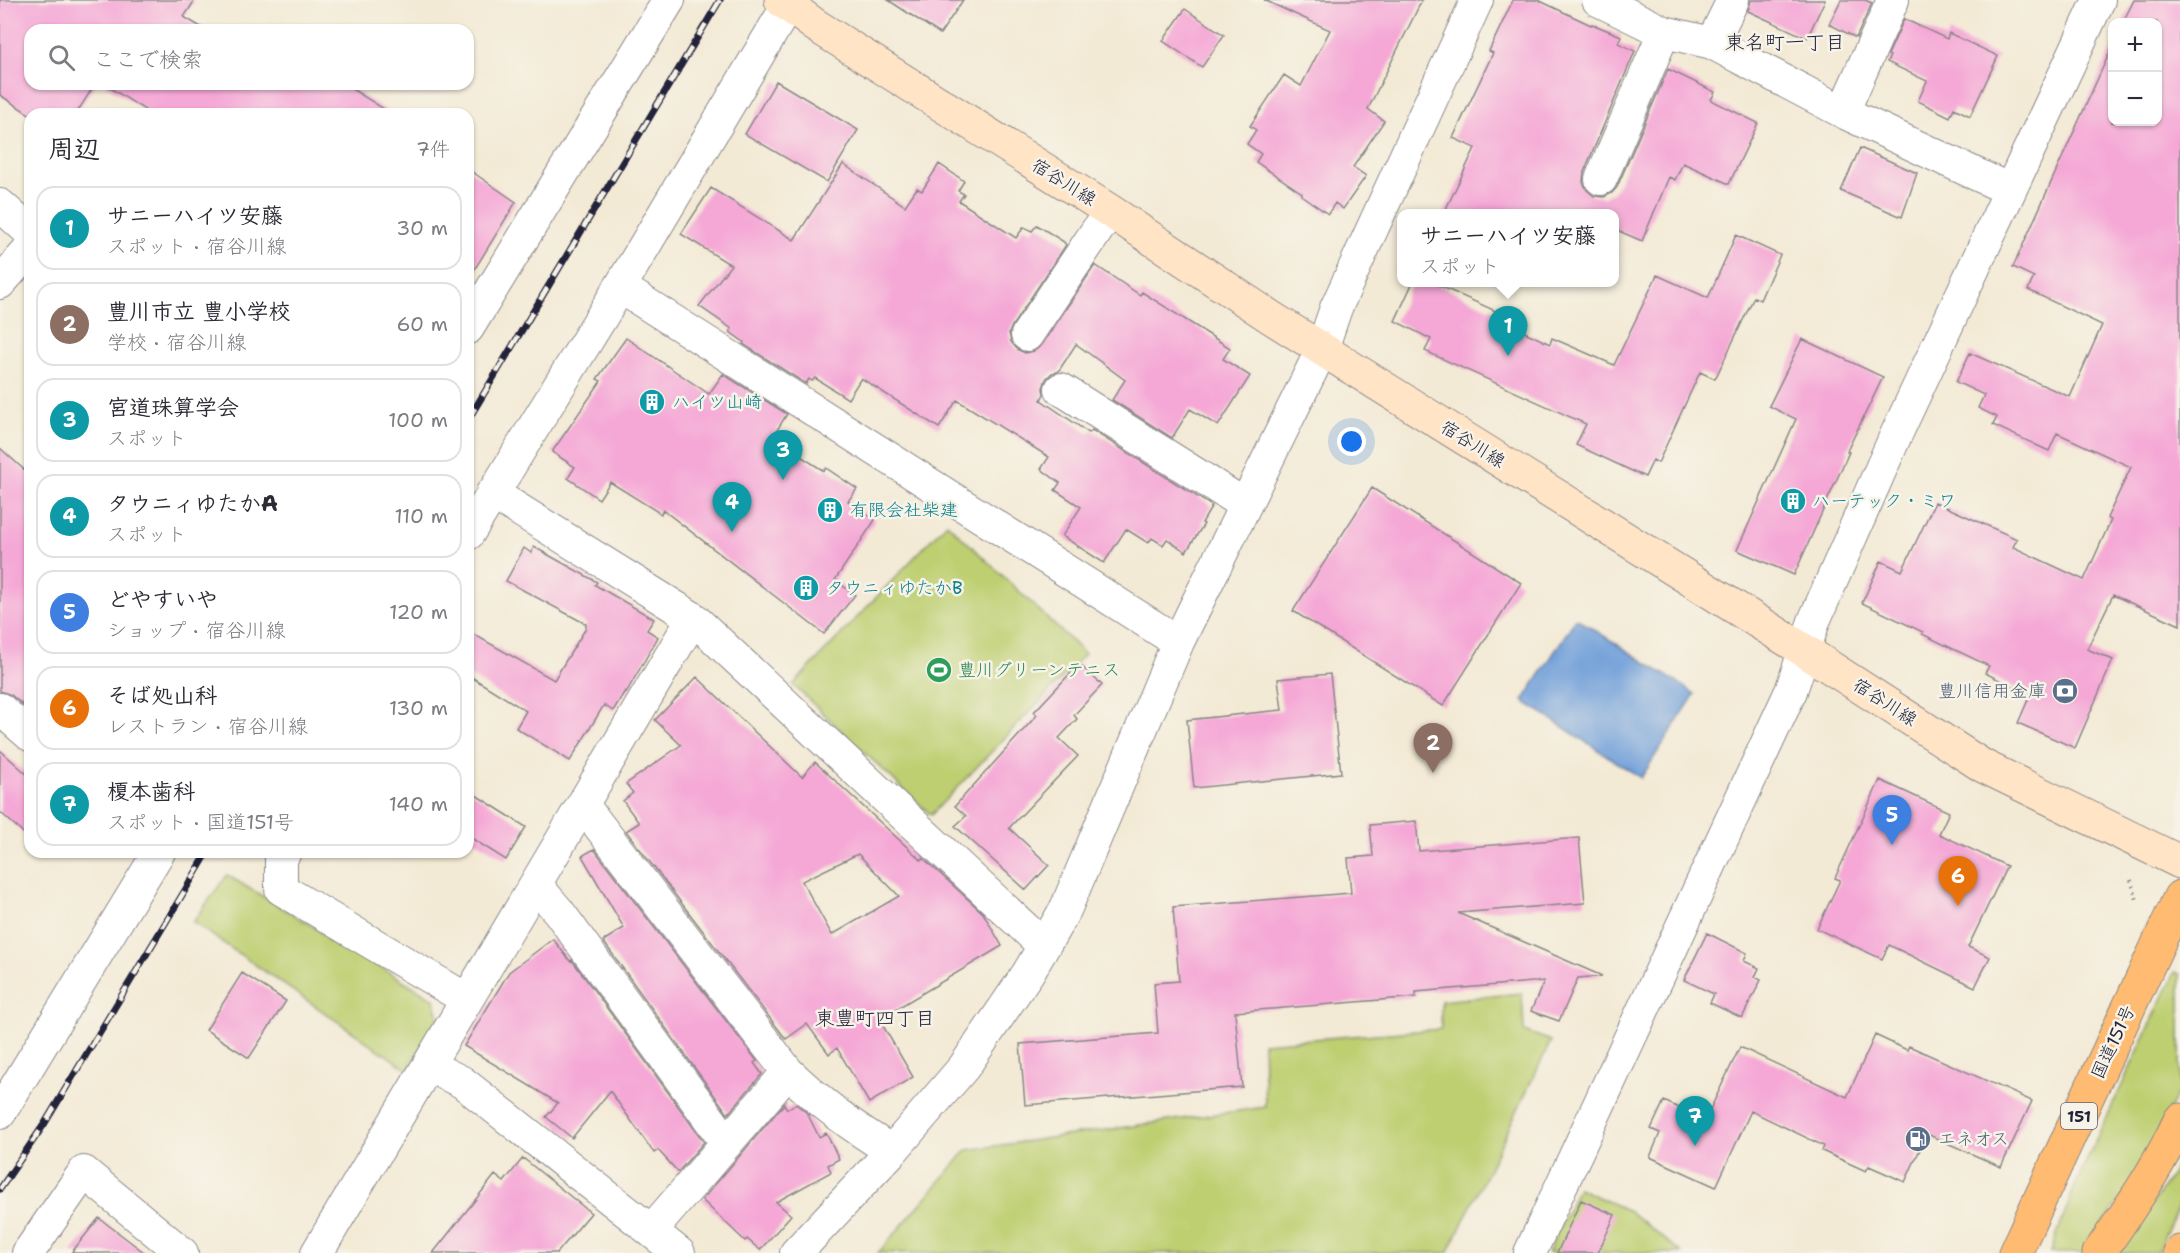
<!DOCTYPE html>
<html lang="ja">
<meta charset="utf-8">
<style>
:root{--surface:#fff;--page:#f2f2f3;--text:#2b2b33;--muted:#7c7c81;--line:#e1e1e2;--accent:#c8321e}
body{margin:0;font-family:"Shantell Sans","Klee One",sans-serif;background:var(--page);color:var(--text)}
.controls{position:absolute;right:18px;top:18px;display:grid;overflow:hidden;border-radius:12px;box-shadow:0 2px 4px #0004}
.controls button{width:54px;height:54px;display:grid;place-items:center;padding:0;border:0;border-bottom:2px solid var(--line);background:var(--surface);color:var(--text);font:30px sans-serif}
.you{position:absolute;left:1352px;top:442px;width:21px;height:21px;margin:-15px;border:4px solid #fff;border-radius:50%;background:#1a73e8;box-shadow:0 0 0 9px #1a73e833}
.badge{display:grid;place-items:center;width:39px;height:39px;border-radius:50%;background:var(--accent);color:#fff;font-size:20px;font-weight:700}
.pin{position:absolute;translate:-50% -50px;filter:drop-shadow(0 2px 3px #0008)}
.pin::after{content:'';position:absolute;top:32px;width:21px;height:18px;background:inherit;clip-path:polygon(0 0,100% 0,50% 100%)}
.popup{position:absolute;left:1397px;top:209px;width:222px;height:78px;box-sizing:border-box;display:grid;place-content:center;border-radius:12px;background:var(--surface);filter:drop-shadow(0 2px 4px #0005);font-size:20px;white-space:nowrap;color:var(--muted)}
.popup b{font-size:22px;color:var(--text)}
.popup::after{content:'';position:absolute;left:50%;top:100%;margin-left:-12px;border:12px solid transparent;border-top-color:var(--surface)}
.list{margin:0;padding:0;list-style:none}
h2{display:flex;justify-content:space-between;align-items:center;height:78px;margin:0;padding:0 24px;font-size:26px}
h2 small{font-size:20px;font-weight:400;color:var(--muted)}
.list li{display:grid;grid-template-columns:39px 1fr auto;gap:18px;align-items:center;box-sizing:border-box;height:84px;margin:0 12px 12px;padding:0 12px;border:2px solid var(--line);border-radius:18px}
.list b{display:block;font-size:22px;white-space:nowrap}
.list p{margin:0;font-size:20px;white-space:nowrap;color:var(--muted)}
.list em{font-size:20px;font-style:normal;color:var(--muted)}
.icon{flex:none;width:33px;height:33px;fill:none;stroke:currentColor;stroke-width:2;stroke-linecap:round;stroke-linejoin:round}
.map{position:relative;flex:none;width:2180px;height:1253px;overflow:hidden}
.search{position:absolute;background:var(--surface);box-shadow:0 2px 4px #0004;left:24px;top:24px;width:450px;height:66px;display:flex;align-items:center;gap:15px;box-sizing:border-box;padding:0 21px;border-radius:18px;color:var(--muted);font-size:22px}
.panel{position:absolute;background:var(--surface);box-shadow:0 2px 4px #0004;left:24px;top:108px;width:450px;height:750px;border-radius:18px}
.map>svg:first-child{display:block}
.green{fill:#becf71;stroke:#707856;stroke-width:1.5}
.water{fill:#709fd9;stroke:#49608a;stroke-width:1.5}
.building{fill:#f5a7d6;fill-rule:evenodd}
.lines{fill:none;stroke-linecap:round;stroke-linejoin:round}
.street-casing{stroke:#8a8688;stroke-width:34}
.secondary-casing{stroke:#8a8688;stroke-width:35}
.highway-casing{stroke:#8a8688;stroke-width:35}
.path{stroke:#8a8688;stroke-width:4;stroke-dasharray:1.5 4.5;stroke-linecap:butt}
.street{stroke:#fff;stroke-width:32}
.secondary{stroke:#ffe4c6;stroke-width:33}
.highway{stroke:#febb71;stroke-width:33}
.rail-casing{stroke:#22223b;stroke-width:7}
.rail{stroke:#f7f3e8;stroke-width:4.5;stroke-dasharray:14;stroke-linecap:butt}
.labels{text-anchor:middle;stroke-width:5;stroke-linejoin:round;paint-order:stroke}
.shield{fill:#f7f3e8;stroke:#62616f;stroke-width:1.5}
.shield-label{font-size:16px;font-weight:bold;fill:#22223b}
.street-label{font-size:18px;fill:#22223b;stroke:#f7f3e8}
.culture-label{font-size:18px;fill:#0d838f;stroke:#f7f3e8;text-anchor:start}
.leisure-label{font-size:18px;fill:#27864d;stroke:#f7f3e8;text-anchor:start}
.service-label{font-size:18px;fill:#4e5e75;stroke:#f7f3e8;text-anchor:end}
.neighbourhood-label{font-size:20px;fill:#22223b;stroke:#f7f3e8}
</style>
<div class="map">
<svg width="2180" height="1253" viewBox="0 0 2180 1253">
<rect width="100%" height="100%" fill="#f7f3e8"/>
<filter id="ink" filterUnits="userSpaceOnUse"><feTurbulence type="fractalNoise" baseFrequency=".0167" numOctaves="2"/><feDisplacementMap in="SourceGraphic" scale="12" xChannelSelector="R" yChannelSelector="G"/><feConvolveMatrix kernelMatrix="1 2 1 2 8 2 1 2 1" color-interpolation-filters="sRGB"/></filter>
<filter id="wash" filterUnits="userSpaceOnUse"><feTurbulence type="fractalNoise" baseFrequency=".008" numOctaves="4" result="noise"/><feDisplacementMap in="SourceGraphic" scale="24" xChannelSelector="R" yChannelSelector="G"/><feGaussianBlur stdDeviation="1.35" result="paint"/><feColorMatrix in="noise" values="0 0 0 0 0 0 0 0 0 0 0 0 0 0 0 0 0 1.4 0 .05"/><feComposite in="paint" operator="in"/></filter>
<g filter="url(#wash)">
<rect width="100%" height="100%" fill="#f3ead5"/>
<path class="green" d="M947 523 1085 654 931 815 793 685Z
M227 875 434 999 439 1017 408 1070 193 922Z
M2175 972 2180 974V1088L2134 1180 2083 1253H2050L2077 1181Z
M1522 993 1524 1031 1551 1041 1448 1253H878L967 1150 1265 1107 1263 1043 1441 1029V1001Z
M2180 1158V1203L2157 1253H2118L2172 1174Z
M1578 1188 1629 1211 1682 1253H1548Z"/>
<path class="water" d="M1576 618 1695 694 1641 778 1523 701Z"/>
<g id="blocks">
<path class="building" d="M0 0H195L184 17 206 30H30V84H95L76 114H29L0 95Z
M888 0H963L940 34Z
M1264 0H1422L1368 109 1384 121 1353 167 1366 176 1343 209 1335 203 1328 214 1301 195 1302 193 1256 162 1261 154 1247 144 1256 130 1250 126 1284 75 1301 86 1330 30Z
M1513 0H1538L1591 25 1592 24 1621 36 1618 43 1635 51 1584 172 1583 182 1587 190 1594 196 1604 197 1612 193 1617 187 1668 69 1715 92 1711 100 1758 123 1729 184 1683 163 1675 180 1669 177 1642 241 1614 229V213H1444L1475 148 1453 138 1493 53 1489 51Z
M1751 0H1825L1807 38 1748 11Z
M1841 0H1865L1872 3 1856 38 1829 24Z
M2134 0H2180V625L2113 595 2087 649 2113 660 2075 748 2018 723 2030 695 1985 673 1989 666 1922 634 1923 632 1862 603 1881 561 1902 571 1935 502 2017 539 2013 547 2084 580 2111 520 2107 518 2131 467 2057 433 2049 451 1993 425 1997 417 1978 408 1984 395 1956 382 1970 353 2070 397 2102 325 2028 290 2034 277 2013 267 2112 47V122H2157V22H2123Z
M1185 9 1224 35 1202 67 1163 41Z
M1904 19 1947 39 1949 33 1998 56 1970 116 1954 108 1950 117 1918 101 1927 81 1887 62 1890 56 1888 55Z
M776 81 858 130 827 182 745 134Z
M104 84H344L392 114H151Z
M1860 148 1917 173 1902 217 1841 191Z
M843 164 905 206 917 188 922 191 939 164 964 181 958 191 964 194 959 201 1016 238 1024 227 1032 231 1037 225 1064 242 1066 245 1012 326 1009 333 1011 342 1018 350 1025 353 1034 351 1042 345 1095 265 1140 295 1142 292 1230 348 1223 359 1250 376 1218 426 1190 409 1172 438 1112 400 1125 380 1076 344 1058 372 1052 373 1046 379 1043 388 1044 394 1041 400 1089 433 1092 430 1212 506 1202 523 1204 524 1186 552 1167 539 1163 545 1152 538 1148 543 1126 529 1104 563 1062 536 1081 507 1055 490 1060 483 1041 469 1049 457 957 400 939 428 861 378 848 399 815 378 812 381 809 379 806 384 743 344 744 342 730 332 732 329 699 306 731 265 681 234 711 188 794 240Z
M468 169 516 202 468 280Z
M1736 235 1780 255 1760 300 1754 297 1715 379 1700 372 1658 463 1653 460 1645 477 1576 445 1586 424 1425 351 1431 339 1395 321 1413 282H1431L1498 312 1495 318 1550 344 1552 338 1614 365 1657 275 1708 298Z
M626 338 709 394 723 374 787 414 772 438 824 471 826 468 857 489 848 501 875 520 835 580 855 595 824 634 663 510 661 514 610 482 599 499 568 478 575 467 552 452 601 381 597 379Z
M1802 339 1883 377 1847 451 1849 452 1794 575 1737 550 1796 419 1769 406Z
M0 448 30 475V698L24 706 11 695 0 691Z
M1372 488 1521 583 1443 706 1293 611Z
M534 547 597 582 595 585 654 619 647 630 658 637 626 693 625 691 613 711 604 705 570 761 516 728 526 711 468 675V631L554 680 586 628V624L506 581 524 548 531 553Z
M1079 664 1102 685 1074 715 1077 719 1059 738 1078 756 1009 828 1049 865 1026 890 955 826 966 816 955 806 1037 715 1034 712Z
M1330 674 1341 773 1194 788 1187 720 1282 710 1278 679Z
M697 677 802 777 815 762 921 860 923 858 983 913 1002 946 879 1019 913 1077 869 1103 837 1048 829 1054 807 1024 786 1039 626 831 639 823 623 801 633 793 626 784 681 745 655 720ZM858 854 899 896 832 935 802 881Z
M0 750 30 777V839L0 812Z
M1880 780 1949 812 1939 834 2007 866 1968 947 1990 957 1975 987 1889 945 1882 959 1817 929 1840 880 1835 878Z
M468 790 526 827 506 860 468 836Z
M1416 821 1419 851 1579 838 1585 903 1458 913 1602 976 1578 978 1559 1021 1531 1011 1544 981 1416 992V997L1235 1012 1242 1087 1025 1105 1020 1044 1158 1033 1154 983 1179 981 1173 907 1351 893 1348 858 1373 856 1370 825Z
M594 849 757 1061 754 1063 762 1074 728 1114 603 941 624 928 582 856Z
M1707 933 1747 953 1744 961 1759 968 1755 977 1761 980 1742 1018 1710 1003 1714 994 1684 980Z
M553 939 570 961 572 960 704 1142 678 1172 658 1150 654 1153 610 1091 572 1138 546 1117 558 1103 464 1046 509 972Z
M242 973 286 1001 249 1058 206 1030Z
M1875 1035 1907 1050 1909 1046 2032 1101 2001 1167 1927 1134 1905 1182 1869 1166 1866 1171 1822 1151 1824 1146 1751 1111 1716 1187 1650 1157 1660 1133 1651 1129 1664 1101 1705 1120 1740 1047 1847 1097Z
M784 1104 787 1109 796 1104 807 1113 819 1137 826 1133 839 1159 828 1165 831 1172 776 1202 791 1215 760 1250 747 1239 745 1241 702 1200Z
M523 1158 591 1213 557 1253H433L495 1175 504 1182Z
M1581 1200 1615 1215 1598 1253H1557Z
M99 1218 145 1253H71Z"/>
</g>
</g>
<g filter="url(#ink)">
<use href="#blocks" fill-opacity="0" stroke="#8a8688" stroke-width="1.5"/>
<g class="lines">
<g class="street-casing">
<path id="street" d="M1598 0 1664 32 1712 43 1843 112 2010 190
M1712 43 1733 0
M1843 112 1893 0
M1601 179 1664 32
M0 205 30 232
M0 283 30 249
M620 287 1178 642
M468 328 669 0
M1027 335 1110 211
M1061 389 1245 505
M492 493 693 618 1044 946
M468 534 620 287 791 0
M0 709 30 735
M583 805 788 1072C819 1102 854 1128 892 1151
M285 852 281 858V889L466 999
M536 885 559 912 727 1143
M429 1066 462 1082 679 1253
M0 1113 159 852
M651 1231 788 1072
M28 1253 84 1172 182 1253
M317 1253 693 618
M796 1253 892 1151 964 1067 1028 973 1044 946 1066 908 1178 642 1322 349 1336 308 1477 0
M1530 1253 1791 691 1814 621 1895 437 2099 0"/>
</g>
<g class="secondary-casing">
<path id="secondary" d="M781 0 815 25 1110 211 1272 318 1805 651 1983 766 2180 862"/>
</g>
<g class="highway-casing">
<path id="highway" d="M2015 1253 2180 897
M2099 1253C2129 1210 2158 1168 2180 1120
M2180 1253V1252"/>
</g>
<path class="path" d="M2131 880 2137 900"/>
<use href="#street" class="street"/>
<use href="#secondary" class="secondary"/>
<use href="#highway" class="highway"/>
<g class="rail-casing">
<path id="rail" d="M468 420 720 0
M0 1189 45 1123 208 852"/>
</g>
<use href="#rail" class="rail"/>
</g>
</g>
<defs>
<g id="building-disc" transform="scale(1.35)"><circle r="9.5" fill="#0f9aa8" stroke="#f7f3e8"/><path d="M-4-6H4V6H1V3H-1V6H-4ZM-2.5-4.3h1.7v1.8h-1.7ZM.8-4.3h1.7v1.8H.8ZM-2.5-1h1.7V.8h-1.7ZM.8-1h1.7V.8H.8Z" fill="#fff"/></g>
<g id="stadium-disc" transform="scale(1.35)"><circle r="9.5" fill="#2e9e5b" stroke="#f7f3e8"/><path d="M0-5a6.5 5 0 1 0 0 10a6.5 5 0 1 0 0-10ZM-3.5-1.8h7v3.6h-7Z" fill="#fff"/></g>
<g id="bank-disc" transform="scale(1.35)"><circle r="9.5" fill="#5c6f8a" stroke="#f7f3e8"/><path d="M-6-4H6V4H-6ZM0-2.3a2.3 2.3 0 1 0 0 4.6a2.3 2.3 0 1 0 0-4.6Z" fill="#fff"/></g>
<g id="fuel-disc" transform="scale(1.35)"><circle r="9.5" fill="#5c6f8a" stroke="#f7f3e8"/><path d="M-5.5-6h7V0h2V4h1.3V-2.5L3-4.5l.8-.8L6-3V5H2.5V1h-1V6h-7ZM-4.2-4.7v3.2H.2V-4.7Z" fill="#fff"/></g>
</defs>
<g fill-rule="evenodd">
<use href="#building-disc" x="652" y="402"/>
<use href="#building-disc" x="1793" y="501"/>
<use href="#building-disc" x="830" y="510"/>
<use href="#building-disc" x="806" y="588"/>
<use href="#stadium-disc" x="939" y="670"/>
<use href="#bank-disc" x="2065" y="691"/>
<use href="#fuel-disc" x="1918" y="1139"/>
</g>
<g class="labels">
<rect class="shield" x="2061" y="1103" width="36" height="26" rx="4.5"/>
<g class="shield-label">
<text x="2079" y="1122">151</text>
</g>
<g class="street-label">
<text transform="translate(1064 182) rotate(32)" y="6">宿谷川線</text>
<text transform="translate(1473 444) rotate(32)" y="6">宿谷川線</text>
<text transform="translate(1885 702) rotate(33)" y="6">宿谷川線</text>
<text transform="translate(2113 1042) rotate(-65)" y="6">国道151号</text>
</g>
<g class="culture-label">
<text x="672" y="408">ハイツ山崎</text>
<text x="1812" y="507">ハーテック・ミワ</text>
<text x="850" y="516">有限会社柴建</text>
<text x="826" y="594">タウニィゆたかB</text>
</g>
<g class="leisure-label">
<text x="958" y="676">豊川グリーンテニス</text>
</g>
<g class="service-label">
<text x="2046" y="697">豊川信用金庫</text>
<text x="1938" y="1145" text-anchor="start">エネオス</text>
</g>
<g class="neighbourhood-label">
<text x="1785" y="49">東名町一丁目</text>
<text x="875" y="1025">東豊町四丁目</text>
</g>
</g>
</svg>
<div class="controls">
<button>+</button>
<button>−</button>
</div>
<div class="you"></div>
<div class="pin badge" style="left:1508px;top:356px;background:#0f9aa8">1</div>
<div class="popup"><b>サニーハイツ安藤</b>スポット</div>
<div class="pin badge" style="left:1433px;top:773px;background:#8d6e63">2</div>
<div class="pin badge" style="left:783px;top:480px;background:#0f9aa8">3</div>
<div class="pin badge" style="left:732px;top:532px;background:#0f9aa8">4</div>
<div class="pin badge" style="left:1892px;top:845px;background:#3f7fe0">5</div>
<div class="pin badge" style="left:1958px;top:906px;background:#e8710a">6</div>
<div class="pin badge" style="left:1695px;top:1146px;background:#0f9aa8">7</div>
<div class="search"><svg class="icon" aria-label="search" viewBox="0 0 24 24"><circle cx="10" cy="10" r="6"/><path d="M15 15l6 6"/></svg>ここで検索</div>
<section class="panel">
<h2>周辺<small>7件</small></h2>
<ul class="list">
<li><span class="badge" style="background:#0f9aa8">1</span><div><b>サニーハイツ安藤</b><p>スポット · 宿谷川線</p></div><em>30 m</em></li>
<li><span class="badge" style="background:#8d6e63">2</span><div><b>豊川市立 豊小学校</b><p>学校 · 宿谷川線</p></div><em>60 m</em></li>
<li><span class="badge" style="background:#0f9aa8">3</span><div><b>宮道珠算学会</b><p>スポット</p></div><em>100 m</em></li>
<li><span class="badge" style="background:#0f9aa8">4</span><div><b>タウニィゆたかA</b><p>スポット</p></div><em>110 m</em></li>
<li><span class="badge" style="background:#3f7fe0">5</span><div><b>どやすいや</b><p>ショップ · 宿谷川線</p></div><em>120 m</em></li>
<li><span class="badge" style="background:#e8710a">6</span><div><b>そば処山科</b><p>レストラン · 宿谷川線</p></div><em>130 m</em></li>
<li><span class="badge" style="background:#0f9aa8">7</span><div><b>榎本歯科</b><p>スポット · 国道151号</p></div><em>140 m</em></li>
</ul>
</section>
</div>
